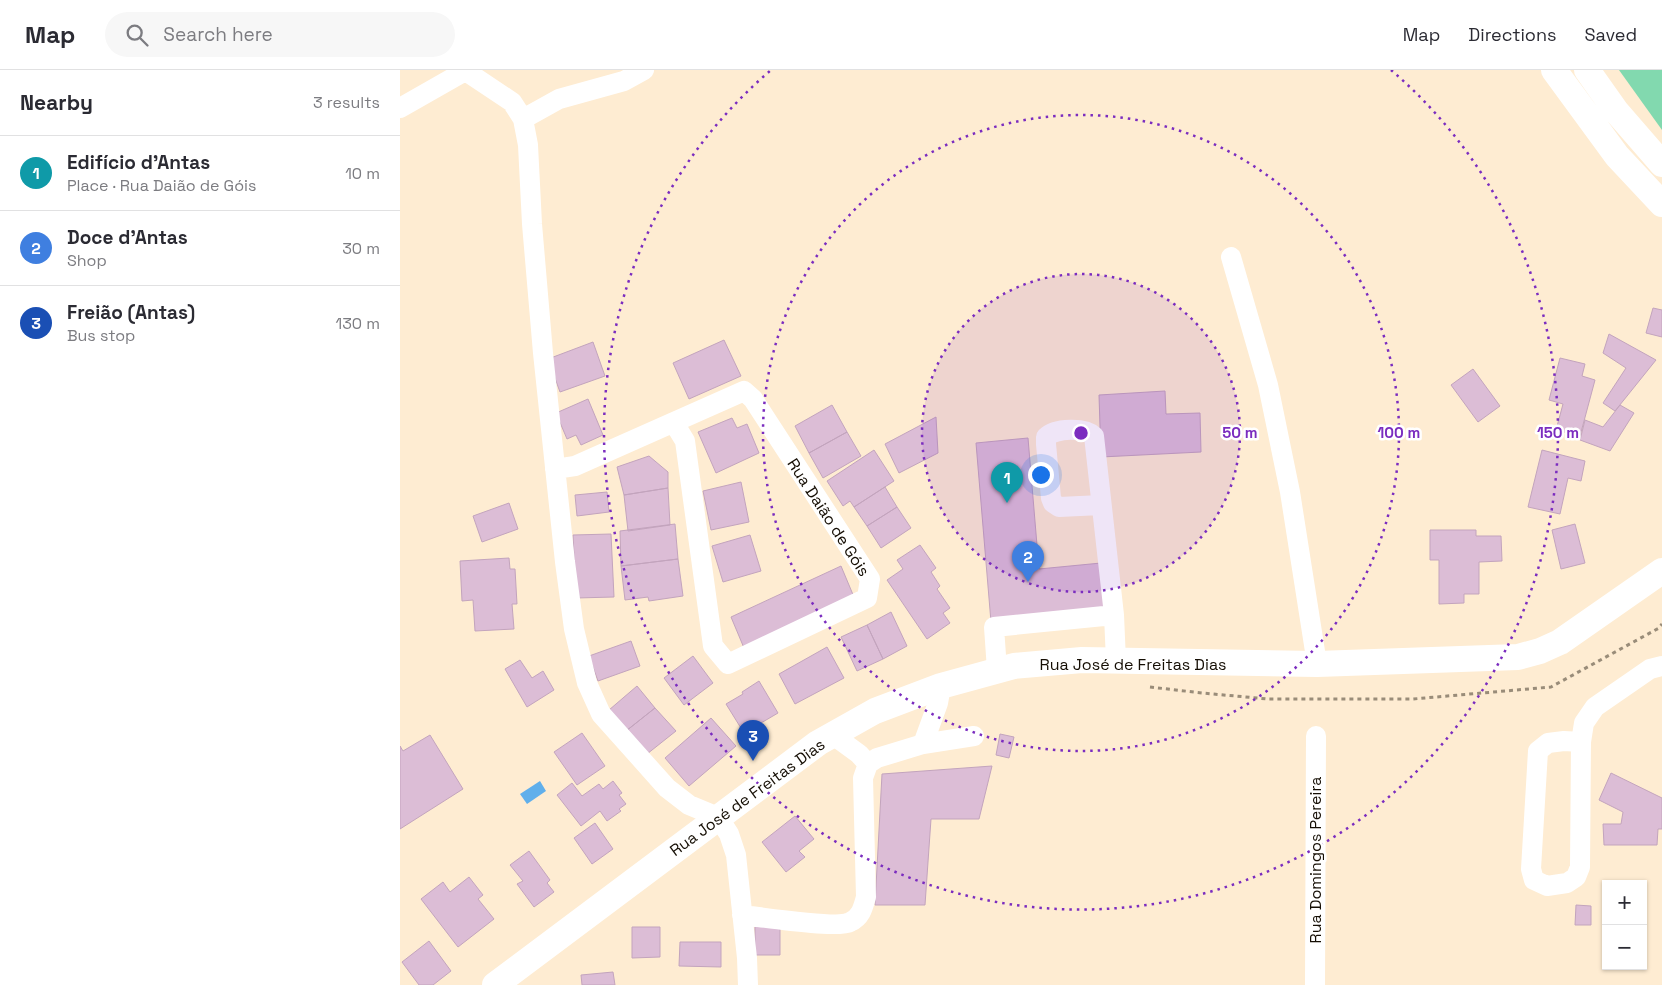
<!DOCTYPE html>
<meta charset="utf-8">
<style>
:root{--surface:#fff;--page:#f7f7f7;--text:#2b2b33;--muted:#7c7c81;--line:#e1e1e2;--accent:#ea580c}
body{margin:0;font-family:"Space Grotesk",sans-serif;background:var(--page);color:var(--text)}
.controls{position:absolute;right:15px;bottom:15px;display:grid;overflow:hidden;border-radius:0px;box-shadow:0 1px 4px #0004}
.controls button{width:45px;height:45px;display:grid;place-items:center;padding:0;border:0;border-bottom:1px solid var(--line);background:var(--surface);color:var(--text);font:25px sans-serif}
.you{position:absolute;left:640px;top:404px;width:18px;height:18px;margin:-12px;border:4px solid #fff;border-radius:50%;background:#1a73e8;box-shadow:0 0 0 8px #1a73e833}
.badge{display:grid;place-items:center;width:32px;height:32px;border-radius:50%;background:var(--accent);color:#fff;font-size:16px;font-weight:700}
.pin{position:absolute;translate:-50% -41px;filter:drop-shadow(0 1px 2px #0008)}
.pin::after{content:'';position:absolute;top:26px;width:18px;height:15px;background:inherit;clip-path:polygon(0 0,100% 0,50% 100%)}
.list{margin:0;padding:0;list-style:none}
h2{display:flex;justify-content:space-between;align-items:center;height:65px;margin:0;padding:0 20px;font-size:21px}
h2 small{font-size:16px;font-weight:400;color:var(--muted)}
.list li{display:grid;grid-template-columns:32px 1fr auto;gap:15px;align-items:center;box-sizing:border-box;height:75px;padding:0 20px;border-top:1px solid var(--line)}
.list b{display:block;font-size:19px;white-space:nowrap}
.list p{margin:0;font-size:16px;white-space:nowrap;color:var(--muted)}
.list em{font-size:16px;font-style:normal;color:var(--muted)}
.icon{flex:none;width:28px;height:28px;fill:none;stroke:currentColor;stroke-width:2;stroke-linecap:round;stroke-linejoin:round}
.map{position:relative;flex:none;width:1262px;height:915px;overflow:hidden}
header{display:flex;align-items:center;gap:30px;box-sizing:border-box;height:70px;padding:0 25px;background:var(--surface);border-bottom:1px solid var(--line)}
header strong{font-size:24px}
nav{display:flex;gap:28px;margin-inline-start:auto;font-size:18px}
.search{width:350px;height:45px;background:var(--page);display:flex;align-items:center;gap:12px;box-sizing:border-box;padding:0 18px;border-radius:28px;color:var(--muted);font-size:19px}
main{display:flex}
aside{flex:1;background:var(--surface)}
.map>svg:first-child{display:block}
.green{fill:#82d9af}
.water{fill:#60afeb}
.building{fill:#dcbdd6;stroke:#c3a4bd}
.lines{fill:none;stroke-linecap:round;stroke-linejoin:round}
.path{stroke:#998c79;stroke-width:3;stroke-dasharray:4 4;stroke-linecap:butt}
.minor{stroke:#fff;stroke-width:20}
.major{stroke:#fff;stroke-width:26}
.ring{fill:none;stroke:#7b2cbf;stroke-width:2.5;stroke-dasharray:2.5 5}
.labels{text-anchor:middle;stroke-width:5;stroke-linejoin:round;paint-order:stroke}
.street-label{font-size:16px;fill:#150e04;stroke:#fff}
.centre{fill:#7b2cbf;stroke:#fff;stroke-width:2.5}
.ring-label{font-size:15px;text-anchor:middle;font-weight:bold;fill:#7b2cbf;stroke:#fff;stroke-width:5;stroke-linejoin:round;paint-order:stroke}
</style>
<header>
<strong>Map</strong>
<div class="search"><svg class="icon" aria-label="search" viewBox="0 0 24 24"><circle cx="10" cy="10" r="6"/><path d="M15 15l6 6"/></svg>Search here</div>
<nav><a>Map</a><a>Directions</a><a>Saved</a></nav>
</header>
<main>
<aside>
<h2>Nearby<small>3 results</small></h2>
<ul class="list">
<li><span class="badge" style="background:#0f9aa8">1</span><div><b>Edifício d'Antas</b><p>Place · Rua Daião de Góis</p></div><em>10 m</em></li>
<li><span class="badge" style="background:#3f7fe0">2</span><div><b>Doce d'Antas</b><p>Shop</p></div><em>30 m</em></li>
<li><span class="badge" style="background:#1a4fb4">3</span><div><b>Freião (Antas)</b><p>Bus stop</p></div><em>130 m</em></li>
</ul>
</aside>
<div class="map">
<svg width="1262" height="915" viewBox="0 0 1262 915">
<rect width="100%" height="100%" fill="#feecd2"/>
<path class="green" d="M1219 0H1262V60Z"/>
<path class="water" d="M140 711 146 721 127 734 120 724Z"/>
<path class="building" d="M1253 238 1262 240V267L1246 263Z
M1209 264 1256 290 1215 341 1203 333 1226 298 1203 283Z
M324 270 341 306 289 329 273 293Z
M193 272 205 306 160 322 148 289Z
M1160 288 1185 294 1182 306 1195 310 1180 366 1156 360 1163 334 1149 330Z
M1073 299 1100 336 1078 352 1051 315Z
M765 321 766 344 800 343 801 382 701 387 699 325Z
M188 329 203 365 181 375 176 365 167 369 156 343Z
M432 335 447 362 409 383 395 356Z
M1220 335 1234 343 1210 381 1180 370 1185 350 1203 357Z
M536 347 538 383 499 403 485 374Z
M332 348 337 358 347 354 359 383 316 403 298 362Z
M447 362 461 386 423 408 409 383Z
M628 368 639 499 701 493 705 542 591 552 576 373Z
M474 380 494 411 454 437 450 431 443 436 427 411Z
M1142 380 1185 391 1181 411 1168 408 1160 444 1128 437Z
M249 386 268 402V418L224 425 217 397Z
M341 412 349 452 311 460 303 421Z
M485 417 497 437 467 456 454 437Z
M268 418 270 455 228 461 224 425Z
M207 422 209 442 177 446 175 425Z
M109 433 118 459 82 472 73 446Z
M497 437 511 458 481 478 467 456Z
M275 454 278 489 221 496 220 461Z
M1175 454 1185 493 1161 499 1152 460Z
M1030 460H1076V466H1101L1102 491 1079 492V524H1064V533L1039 534V490H1030Z
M211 464 214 527 176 528 173 465Z
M350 465 361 501 323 512 312 476Z
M520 475 536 498 531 502 540 516 537 519 550 538 543 543 550 553 527 569 487 510 503 499 497 490Z
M109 488 110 499H115L117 534H112L114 559 75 561 73 530 62 531 60 491Z
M278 489 283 526 249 531 248 527 225 530 221 496Z
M441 496 454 527 344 578 331 547Z
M491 542 507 576 483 589 467 555Z
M467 555 483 589 457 601 441 567Z
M231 571 240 596 198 611 189 586Z
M427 577 444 608 395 634 379 604Z
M293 586 313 613 284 635 264 608Z
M120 590 132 608 143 601 154 620 127 637 105 599Z
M359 611 378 643 344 663 326 634 343 624 342 622Z
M237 616 255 638 226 661 209 640Z
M255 638 276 661 247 684 226 661Z
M311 648 336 676 289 716 265 688Z
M182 663 205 696 177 715 154 682Z
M600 664 614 667 609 688 596 685Z
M30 665 63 719 0 759V676L3 681Z
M592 696 579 749H531L525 835H475L482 704Z
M1211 703 1262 728V759H1258L1257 775H1204L1203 754H1221L1223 742 1199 730Z
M213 711 222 723 219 725 226 734 219 739 221 741 207 751 200 741 181 756 157 725 172 713 182 726 199 714 203 719Z
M395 746 414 769 399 781 405 787 386 802 362 772Z
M195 753 213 779 192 794 174 768Z
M129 781 150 810 147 813 154 822 134 837 117 814 123 811 110 795Z
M69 807 83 825 78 829 94 849 58 877 21 829 43 812 50 822Z
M1176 835 1191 836V855H1175Z
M355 854 380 855V885H355Z
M232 857H260V887L232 888Z
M29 871 51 901 33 915H19L2 892Z
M280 872H321V897L279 896Z
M213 902 215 915H182L181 905Z"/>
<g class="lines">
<path class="path" d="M750 617 802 623 868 629H1013L1151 617 1259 558 1262 554"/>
<path class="minor" d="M64 0 112 32 123 49 128 75 132 154 143 283 165 492 174 559 187 613 201 644 267 718 289 735 318 747 329 764 336 785 347 888 348 915
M0 38 65 1
M123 49 159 29 224 11 244 0
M831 187 868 315 890 422 917 594
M155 399 175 396 344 321 353 329 470 509 467 528 328 594 313 576 285 371 274 353
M701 435 659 437 653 433 651 428 646 374V367C655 358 685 357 694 366L714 545
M597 600 594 557 714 545 716 591
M433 665 459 684 468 694
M1181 672 1164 671 1148 673 1138 681 1131 799 1134 810 1147 816 1167 813 1176 807 1180 797 1181 672 1184 653 1195 637 1250 599 1262 596
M523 674 574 666
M342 845C361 847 438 859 450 852 461 847 463 838 466 827L463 708 468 694 477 688 523 674 538 633 541 616
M915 915 916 666"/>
<path class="major" d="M1154 0 1217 86 1262 134
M1187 0 1216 41 1262 94
M95 915 418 673 475 641 541 616 614 596 682 590 917 594 1118 587 1140 581 1160 572 1262 501"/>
</g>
<circle cx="681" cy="363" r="159" fill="#7b2cbf" fill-opacity=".12"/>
<g class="ring">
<circle cx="681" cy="363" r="159"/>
<circle cx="681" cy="363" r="318"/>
<path d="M991 0A477 477 0 1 1 371 0"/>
</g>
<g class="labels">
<g class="street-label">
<text transform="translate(429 447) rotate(57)" y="6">Rua Daião de Góis</text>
<text x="733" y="600">Rua José de Freitas Dias</text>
<text transform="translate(347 727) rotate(-36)" y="6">Rua José de Freitas Dias</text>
<text transform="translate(915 790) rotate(-90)" y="6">Rua Domingos Pereira</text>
</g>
</g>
<circle cx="681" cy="363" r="8" class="centre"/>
<g class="ring-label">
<text x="840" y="368">50 m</text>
<text x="999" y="368">100 m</text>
<text x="1158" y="368">150 m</text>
</g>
</svg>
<div class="controls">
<button>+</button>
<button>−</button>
</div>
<div class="you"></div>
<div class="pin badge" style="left:607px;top:433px;background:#0f9aa8">1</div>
<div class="pin badge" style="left:628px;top:512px;background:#3f7fe0">2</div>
<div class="pin badge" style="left:353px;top:691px;background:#1a4fb4">3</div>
</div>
</main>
